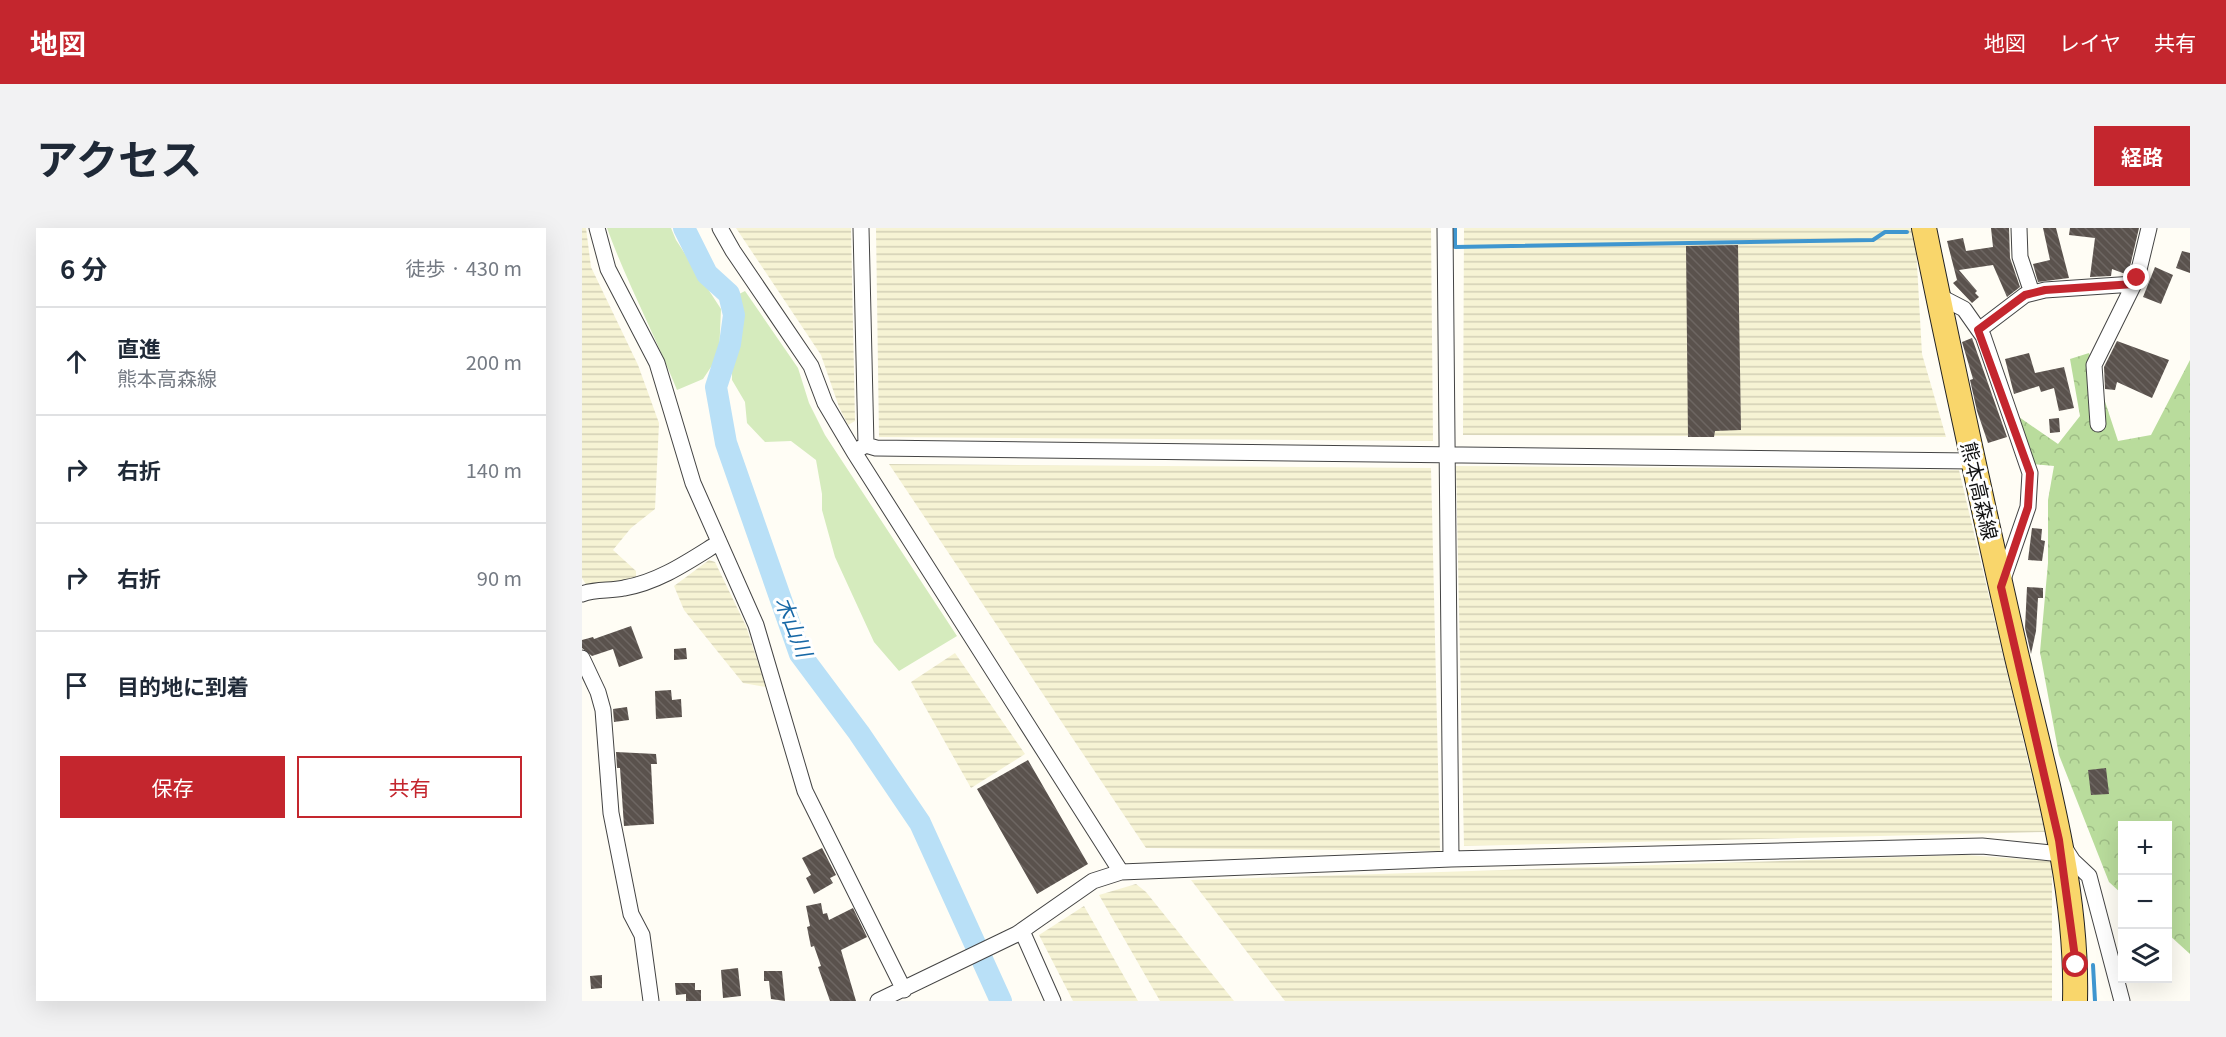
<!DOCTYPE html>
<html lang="ja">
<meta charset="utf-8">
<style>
:root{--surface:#fff;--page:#f2f2f3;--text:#1f2937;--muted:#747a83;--line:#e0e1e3;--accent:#c4262e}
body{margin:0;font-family:Georgia,"Noto Sans JP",serif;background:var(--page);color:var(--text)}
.controls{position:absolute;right:18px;bottom:18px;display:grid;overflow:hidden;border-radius:0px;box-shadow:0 6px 24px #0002}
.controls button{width:54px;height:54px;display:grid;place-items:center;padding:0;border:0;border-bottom:2px solid var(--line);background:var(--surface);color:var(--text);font:30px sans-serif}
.stop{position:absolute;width:18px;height:18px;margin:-14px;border:4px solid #c4262e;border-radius:50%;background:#fff}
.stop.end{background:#c4262e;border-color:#fff;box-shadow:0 2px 6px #0008}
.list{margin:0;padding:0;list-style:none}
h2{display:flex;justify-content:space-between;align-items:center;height:78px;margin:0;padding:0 24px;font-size:26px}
h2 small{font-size:20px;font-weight:400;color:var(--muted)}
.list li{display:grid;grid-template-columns:39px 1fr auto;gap:18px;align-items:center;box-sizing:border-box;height:108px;padding:0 24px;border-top:2px solid var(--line)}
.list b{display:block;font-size:22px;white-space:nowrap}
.list p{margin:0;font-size:20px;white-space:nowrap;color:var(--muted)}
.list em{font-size:20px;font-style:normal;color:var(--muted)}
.actions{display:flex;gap:12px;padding:18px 24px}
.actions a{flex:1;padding:14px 0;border:2px solid var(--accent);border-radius:0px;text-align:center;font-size:21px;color:var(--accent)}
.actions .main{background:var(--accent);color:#fff}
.icon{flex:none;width:33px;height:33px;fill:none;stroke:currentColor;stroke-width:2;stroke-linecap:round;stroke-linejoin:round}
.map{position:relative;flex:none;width:1608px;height:773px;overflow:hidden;border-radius:0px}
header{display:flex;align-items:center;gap:36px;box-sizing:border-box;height:84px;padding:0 30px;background:var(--accent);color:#fff}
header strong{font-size:28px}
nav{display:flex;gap:33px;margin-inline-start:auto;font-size:21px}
.intro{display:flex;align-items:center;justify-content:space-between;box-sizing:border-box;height:144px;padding:0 36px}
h1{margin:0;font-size:42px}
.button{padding:15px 27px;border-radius:0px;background:var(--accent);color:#fff;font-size:21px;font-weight:700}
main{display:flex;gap:36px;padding:0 36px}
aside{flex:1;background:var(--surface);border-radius:0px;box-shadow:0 6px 24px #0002}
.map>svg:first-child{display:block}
.farmland{fill:url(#farmland-rules)}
.green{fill:#d5ebbd}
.forest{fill:url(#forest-crowns)}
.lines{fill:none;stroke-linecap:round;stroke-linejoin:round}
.stream{stroke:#3f96cf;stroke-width:4}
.river{stroke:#b9e0f7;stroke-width:22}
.building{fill:url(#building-back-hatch)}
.street-casing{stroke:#444;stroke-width:17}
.primary-casing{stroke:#222;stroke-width:26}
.street{stroke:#fff;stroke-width:15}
.primary{stroke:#f9d66b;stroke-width:24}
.route{stroke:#c4262e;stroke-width:8}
.labels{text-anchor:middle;stroke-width:6;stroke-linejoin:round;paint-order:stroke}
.street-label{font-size:20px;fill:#111;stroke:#fff}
.water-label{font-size:21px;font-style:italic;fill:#1768a6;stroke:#fff}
</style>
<header>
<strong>地図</strong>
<nav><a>地図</a><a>レイヤ</a><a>共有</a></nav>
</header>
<div class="intro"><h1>アクセス</h1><a class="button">経路</a></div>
<main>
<aside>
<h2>6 分<small>徒歩 · 430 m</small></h2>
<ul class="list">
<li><svg class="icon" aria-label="ahead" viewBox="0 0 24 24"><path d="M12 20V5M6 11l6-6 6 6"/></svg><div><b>直進</b><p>熊本高森線</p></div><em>200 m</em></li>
<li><svg class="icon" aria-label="right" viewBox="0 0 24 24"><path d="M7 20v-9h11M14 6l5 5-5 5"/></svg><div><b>右折</b></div><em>140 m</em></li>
<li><svg class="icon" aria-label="right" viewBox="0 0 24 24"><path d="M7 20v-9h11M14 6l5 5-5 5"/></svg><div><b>右折</b></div><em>90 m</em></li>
<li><svg class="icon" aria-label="arrive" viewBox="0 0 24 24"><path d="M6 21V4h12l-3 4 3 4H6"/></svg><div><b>目的地に到着</b></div></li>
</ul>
<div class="actions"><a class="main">保存</a><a>共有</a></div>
</aside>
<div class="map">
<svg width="1608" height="773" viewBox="0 0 1608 773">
<defs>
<pattern id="farmland-rules" width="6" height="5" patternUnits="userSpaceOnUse" patternTransform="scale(1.5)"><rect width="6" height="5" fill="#f6f3d4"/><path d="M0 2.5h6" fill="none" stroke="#d2cfb5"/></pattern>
<pattern id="forest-crowns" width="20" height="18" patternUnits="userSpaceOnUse" patternTransform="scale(1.5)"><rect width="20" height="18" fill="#b9dc9c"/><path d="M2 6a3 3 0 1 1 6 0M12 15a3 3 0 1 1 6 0" fill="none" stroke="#9ebc85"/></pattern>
<pattern id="building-back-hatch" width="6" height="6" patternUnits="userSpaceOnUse" patternTransform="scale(1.5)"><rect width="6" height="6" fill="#5a524d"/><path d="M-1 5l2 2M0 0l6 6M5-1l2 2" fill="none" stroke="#6d6662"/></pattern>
</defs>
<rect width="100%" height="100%" fill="#fffdf5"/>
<path class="farmland" d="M0 0H4L9 39 56 137 77 195 73 281 49 300 31 322 54 343V351L5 358 0 350Z
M154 0H269L273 193 266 197 257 179 239 127Z
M294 0H849L851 213 297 209Z
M882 0H1333L1340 126 1364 209 881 207Z
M307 236 849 240 858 623 564 620Z
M874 238 1377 242 1463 604 882 618Z
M127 332 133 334 164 398 184 459 161 455 102 382 92 358Z
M373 425 443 526 389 560 329 454Z
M1383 627 1470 633V773H703L609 652Z
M554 656 564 664 652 773H578L517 667Z
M502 678 556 773H491L457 707Z"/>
<path class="green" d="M25 0H89L94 12 139 81 137 127 121 151 95 162C73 107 45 55 25 0Z
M163 63 216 140 227 175 243 207 375 408 317 443 292 414 253 329 240 282V266L234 232 209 213 183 214 165 195 163 174 150 152V131L159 105 157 66Z"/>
<path class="forest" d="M1507 125 1536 213 1569 207 1608 132V726L1586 706V598H1540V666L1527 654 1477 527 1458 424 1466 335V272L1472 238 1449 236 1437 189 1476 216 1498 188 1488 131Z"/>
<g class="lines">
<path class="stream" d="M873 0V19L1291 12 1303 4H1325
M1511 737 1513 773"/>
<path class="river" d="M102 0 125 46 147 66 152 87 148 116 134 159 144 215 218 426 277 505 338 595 419 773"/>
</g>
<path class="building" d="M1409 0H1427L1428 30 1438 59 1425 69 1411 37 1377 42 1395 63 1393 65 1397 69 1390 75 1371 55 1375 52 1365 13 1381 10 1384 23 1411 19Z
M1461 0H1474L1487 50 1456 54 1451 36 1468 32Z
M1488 0H1557L1546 47 1530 41 1529 48 1508 49 1513 10 1487 7Z
M1156 17 1159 202 1133 203 1132 209H1106L1104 18Z
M1600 23 1608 25V45L1594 40Z
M1573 39 1591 47 1579 76 1561 69Z
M1390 110 1425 209 1406 215 1395 183 1388 152 1391 151 1380 114Z
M1535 113 1587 132 1570 170 1535 154 1533 162 1523 161 1522 139Z
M1447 125 1453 145 1482 139 1492 180 1477 183 1472 160 1459 164 1457 158 1432 166 1423 131Z
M1477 190 1478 204 1468 205 1467 191Z
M1450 300 1460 301 1459 312 1463 313 1460 333 1446 332Z
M1445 359 1461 360V370H1456L1454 403 1449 426 1443 400Z
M49 398 61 430 37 439 31 421 10 428 0 420V412L11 409 12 411Z
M104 420 105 431 92 432V421Z
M89 462 90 472 99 471 100 489 74 491 73 463Z
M45 479 47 492 32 494 31 481Z
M34 524 74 526 75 536H69L72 596 42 598 38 540H35Z
M446 532 506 636 455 666 395 561Z
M1524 540 1527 566 1509 567 1506 542Z
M240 620 254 647 248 650 251 655 232 666 224 650 229 647 220 630Z
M239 675 241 686 245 685 247 692 271 680 285 709 259 722 274 773H248L236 739 239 738 232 718 229 719 225 699 228 698 224 678Z
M156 740 159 768 141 770 139 742Z
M182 743H200L203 773 189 771 187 753H182Z
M20 747V760L9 761 8 748Z
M93 755H113V762H119V773H104V766L94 767Z"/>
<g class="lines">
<g class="street-casing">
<path id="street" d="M15 0 26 41 75 135 111 255 174 397 223 563 322 762
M138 0 151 23 229 138 243 175 272 224 539 644
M863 0 869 631
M1437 0 1438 29 1450 65
M1355 67 1382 81 1401 108 1448 245 1446 279 1420 354
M1397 102 1443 67 1463 62 1552 56
M1516 196 1512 137 1555 50 1567 0
M284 217 294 220 1390 233
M275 222 284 217 279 0
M0 366C13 361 28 363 42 360 77 354 107 333 136 315
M0 430 16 464 21 482 29 585 49 686 60 707 69 773
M1482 619 1491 633 1507 648 1540 773
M440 703 471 773
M296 773 435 706 511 653 539 644 869 631 1400 618 1479 626"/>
</g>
<g class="primary-casing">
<path id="primary" d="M1342 0C1371 142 1402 284 1434 425 1461 539 1496 656 1493 773"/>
</g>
<use href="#street" class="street"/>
<use href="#primary" class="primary"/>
</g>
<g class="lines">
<path class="route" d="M1494 737 1477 612 1419 359 1446 279 1448 245 1396 102 1443 67 1463 62 1552 56 1555 50"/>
</g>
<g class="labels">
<g class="street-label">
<text transform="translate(1397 263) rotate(77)" y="7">熊本高森線</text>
</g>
<g class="water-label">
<text transform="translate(211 399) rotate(68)" y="7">木山川</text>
</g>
</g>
</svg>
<div class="controls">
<button>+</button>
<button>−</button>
<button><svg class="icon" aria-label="layers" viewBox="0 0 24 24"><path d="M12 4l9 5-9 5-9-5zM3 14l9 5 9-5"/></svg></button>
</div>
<div class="stop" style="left:1494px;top:737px"></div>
<div class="stop end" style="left:1555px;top:50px"></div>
</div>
</main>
